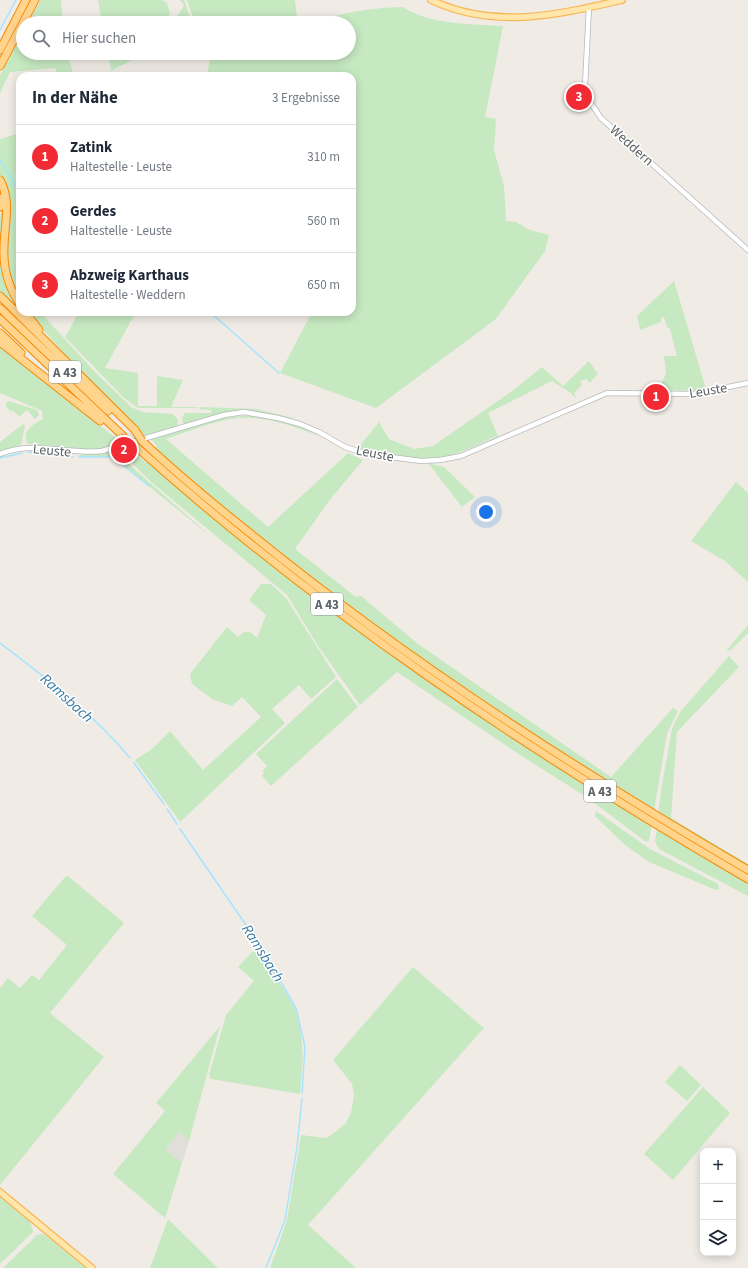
<!DOCTYPE html>
<html lang="de">
<meta charset="utf-8">
<style>
:root{--surface:#fff;--page:#f2f2f3;--text:#1f2937;--muted:#747a83;--line:#e0e1e3;--accent:#f22a33}
body{margin:0;font-family:"Source Sans 3",sans-serif;background:var(--page);color:var(--text)}
.controls{position:absolute;right:12px;bottom:12px;display:grid;overflow:hidden;border-radius:8px;box-shadow:0 2px 10px #0003}
.controls button{width:36px;height:36px;display:grid;place-items:center;padding:0;border:0;border-bottom:1px solid var(--line);background:var(--surface);color:var(--text);font:20px sans-serif}
.you{position:absolute;left:486px;top:512px;width:14px;height:14px;margin:-10px;border:3px solid #fff;border-radius:50%;background:#1a73e8;box-shadow:0 0 0 6px #1a73e833}
.badge{display:grid;place-items:center;width:26px;height:26px;border-radius:50%;background:var(--accent);color:#fff;font-size:13px;font-weight:700}
.pin{position:absolute;translate:-50% -50%;border:2px solid #fff;box-shadow:0 1px 4px #0006}
.list{margin:0;padding:0;list-style:none}
h2{display:flex;justify-content:space-between;align-items:center;height:52px;margin:0;padding:0 16px;font-size:17px}
h2 small{font-size:13px;font-weight:400;color:var(--muted)}
.list li{display:grid;grid-template-columns:26px 1fr auto;gap:12px;align-items:center;box-sizing:border-box;height:64px;padding:0 16px;border-top:1px solid var(--line)}
.list b{display:block;font-size:15px;white-space:nowrap}
.list p{margin:0;font-size:13px;white-space:nowrap;color:var(--muted)}
.list em{font-size:13px;font-style:normal;color:var(--muted)}
.icon{flex:none;width:22px;height:22px;fill:none;stroke:currentColor;stroke-width:2;stroke-linecap:round;stroke-linejoin:round}
.map{position:relative;flex:none;width:748px;height:1268px;overflow:hidden}
.search{position:absolute;background:var(--surface);box-shadow:0 2px 10px #0003;left:16px;top:16px;width:340px;height:44px;display:flex;align-items:center;gap:10px;box-sizing:border-box;padding:0 14px;border-radius:22px;color:var(--muted);font-size:15px}
.panel{position:absolute;background:var(--surface);box-shadow:0 2px 10px #0003;left:16px;top:72px;width:340px;height:244px;border-radius:12px}
.map>svg:first-child{display:block}
.industrial{fill:#e1deda}
.green{fill:#c6e9c1}
.lines{fill:none;stroke-linecap:round;stroke-linejoin:round}
.stream{stroke:#a6e4ff;stroke-width:1.5}
.minor-casing{stroke:#b6b9bd;stroke-width:6}
.major-casing{stroke:#f8b656;stroke-width:8}
.highway-casing{stroke:#f58a00;stroke-width:9}
.minor{stroke:#fff;stroke-width:4.5}
.major{stroke:#ffe7ab;stroke-width:5.5}
.highway{stroke:#ffd48d;stroke-width:7}
.highway-bridge-casing{stroke:#f58a00;stroke-width:9;stroke-linecap:butt}
.highway-bridge{stroke:#ffd48d;stroke-width:7}
.labels{text-anchor:middle;stroke-width:3;stroke-linejoin:round;paint-order:stroke}
.shield{fill:#fff;stroke:#8e9194;stroke-width:1}
.shield-label{font-size:13px;font-weight:bold;fill:#5d6266}
.street-label{font-size:14px;fill:#5d6266;stroke:#fff}
.water-label{font-size:15px;font-style:italic;fill:#387ba5;stroke:#fff}
</style>
<div class="map">
<svg width="748" height="1268" viewBox="0 0 748 1268">
<rect width="100%" height="100%" fill="#f0ece5"/>
<path class="industrial" d="M179 1132 189 1141 182 1163 166 1150Z"/>
<path class="green" d="M41 0H61L63 23H28Z
M98 0H162L167 3 170 14 165 21 167 23H102Z
M180 0H184L192 23H170L174 17 176 18 184 5Z
M187 0H295L297 17 265 23H195Z
M403 7C431 25 470 24 503 26L485 117 496 119 494 150 504 186 506 221 516 222 530 230 549 235 545 251 496 319 376 408 280 373 312 312H352V237L355 230 352 229V76H207L211 53H349V23H306C341 14 365 8 403 7Z
M23 33V53H67L74 76H59L55 68 10 72 0 93V75Z
M108 53H145L111 71Z
M20 133V224L16 248 20 276V300L7 268 4 182 0 175V139Z
M0 186 4 203 1 246 16 303 20 311 0 291V218L2 203Z
M674 281 706 389 693 391 659 389 666 373 664 356H677L670 329 667 327 664 317 661 318V322L640 330 637 316Z
M27 312H40L95 372 131 407 142 412 173 414 178 420 177 426 145 436 79 370Z
M79 312H136L105 368 138 373V406H157V376L183 380 171 407H197L196 408H138L124 398 65 337Z
M0 345 122 443 109 448 90 450 28 444C20 432 33 424 43 419L42 411 0 393Z
M589 361 598 374 589 383 587 379 580 381 582 385 574 393 577 399C570 391 561 387 552 381L488 413 498 436C480 443 460 454 440 458 413 463 384 451 357 449L379 422 389 439 414 449 433 446 515 389 542 367 563 386Z
M8 401 37 410 39 415 35 419 27 410 19 417 13 410 11 412 5 405Z
M199 407 256 409 293 418 292 419C248 407 229 411 187 424L183 423 182 417 185 413H211V410L199 409Z
M253 415 298 425 316 435C290 425 260 414 231 419 209 423 187 432 166 439L268 527 348 453 363 460 329 501 295 549 356 597 361 596 418 644 611 777 673 708 678 711 667 734 649 841 646 842 585 796 520 755 397 672 360 705 318 646 287 595 150 481 123 454 127 448 147 463 157 446 151 439 221 418Z
M23 424 25 426 21 445 0 451V442Z
M112 452 116 453 215 540 113 457H78L79 455Z
M428 463 444 467 475 497 462 507Z
M736 482 748 493V582L725 561 691 541Z
M261 584H271L286 598 336 677 311 699 299 685 272 709 285 723 180 822 135 760 152 749 170 731 203 770 261 717 242 697 232 706 212 699 192 684 190 674 227 627 238 637 245 631 247 633 249 631 257 638 266 615 249 600Z
M748 625V633L731 650 726 651Z
M729 656 739 667 677 732 671 818 748 864V896L659 849 655 842 661 790 672 729 680 712Z
M337 679 358 707 271 786 262 776 264 773 263 771 267 766 256 754Z
M596 811 650 849 718 884 719 889 716 890 649 862 625 845 595 816Z
M68 876 124 923 50 1013 104 1057 0 1185V988L8 978 20 988 32 975 39 980 67 945 32 916 65 877Z
M258 946 295 1008C305 1037 303 1064 300 1094L211 1079 209 1075 226 1015 254 981 238 967Z
M413 967 484 1028 308 1225 356 1268H270L287 1220 301 1135 327 1138 345 1124 351 1113 354 1095 352 1084 333 1060Z
M220 1026 189 1141 179 1132 166 1150 182 1163 165 1218 113 1174 165 1111 156 1103Z
M680 1065 701 1085 687 1101 665 1082Z
M703 1087 730 1113 673 1180 644 1154Z
M0 1196C11 1205 33 1217 33 1232L0 1264Z
M168 1219 218 1268H150Z
M42 1234 47 1236 86 1268H3L37 1235Z"/>
<g class="lines">
<path class="stream" d="M0 30 16 0
M0 160 14 182 20 201
M210 312 279 373
M28 452 73 457
M79 457H113L149 486
M0 458 22 453
M0 643C46 678 93 713 130 758
M134 763 164 804
M167 809 177 824
M180 829 259 944 296 1008 305 1047 302 1093
M266 1268 285 1220 297 1147 302 1098"/>
<g class="minor-casing">
<path id="minor" d="M589 7 585 86 588 99 601 118 748 250
M0 454C32 440 69 455 102 451L224 415 244 412 278 418 300 424 319 432 345 447 367 454 421 461 440 460 461 456 607 393 694 394 748 383"/>
</g>
<g class="major-casing">
<path id="major" d="M431 0C494 30 557 15 622 0
M0 1192 92 1268"/>
</g>
<g class="highway-casing">
<path id="highway" d="M0 50 26 0
M0 66 35 0
M0 180C12 202 4 225 4 248 3 268 9 288 20 304
M0 198V207
M0 296 135 430
M0 308 108 411
M25 312 39 330
M0 319 123 436
M0 333 21 353
M0 342 100 421
M142 441C178 475 217 507 256 538 410 663 577 770 748 870
M133 444C321 613 530 752 748 879"/>
</g>
<use href="#minor" class="minor"/>
<use href="#major" class="major"/>
<use href="#highway" class="highway"/>
<g class="highway-bridge-casing">
<path id="highway-bridge" d="M135 430 142 441
M120 438 133 444"/>
</g>
<use href="#highway-bridge" class="highway-bridge"/>
</g>
<g class="labels">
<g class="shield">
<rect x="49" y="361" width="32" height="22" rx="3"/>
<rect x="311" y="593" width="32" height="22" rx="3"/>
<rect x="584" y="780" width="32" height="22" rx="3"/>
</g>
<g class="shield-label">
<text x="65" y="377">A 43</text>
<text x="327" y="609">A 43</text>
<text x="600" y="796">A 43</text>
</g>
<g class="street-label">
<text transform="translate(632 145) rotate(42)" y="5">Weddern</text>
<text transform="translate(708 390) rotate(-9)" y="5">Leuste</text>
<text transform="translate(52 450) rotate(5)" y="5">Leuste</text>
<text transform="translate(375 453) rotate(11)" y="5">Leuste</text>
</g>
<g class="water-label">
<text transform="translate(67 698) rotate(42)" y="5">Ramsbach</text>
<text transform="translate(263 953) rotate(58)" y="5">Ramsbach</text>
</g>
</g>
</svg>
<div class="controls">
<button>+</button>
<button>−</button>
<button><svg class="icon" aria-label="layers" viewBox="0 0 24 24"><path d="M12 4l9 5-9 5-9-5zM3 14l9 5 9-5"/></svg></button>
</div>
<div class="you"></div>
<div class="pin badge" style="left:656px;top:397px">1</div>
<div class="pin badge" style="left:124px;top:450px">2</div>
<div class="pin badge" style="left:579px;top:97px">3</div>
<div class="search"><svg class="icon" aria-label="search" viewBox="0 0 24 24"><circle cx="10" cy="10" r="6"/><path d="M15 15l6 6"/></svg>Hier suchen</div>
<section class="panel">
<h2>In der Nähe<small>3 Ergebnisse</small></h2>
<ul class="list">
<li><span class="badge">1</span><div><b>Zatink</b><p>Haltestelle · Leuste</p></div><em>310 m</em></li>
<li><span class="badge">2</span><div><b>Gerdes</b><p>Haltestelle · Leuste</p></div><em>560 m</em></li>
<li><span class="badge">3</span><div><b>Abzweig Karthaus</b><p>Haltestelle · Weddern</p></div><em>650 m</em></li>
</ul>
</section>
</div>
